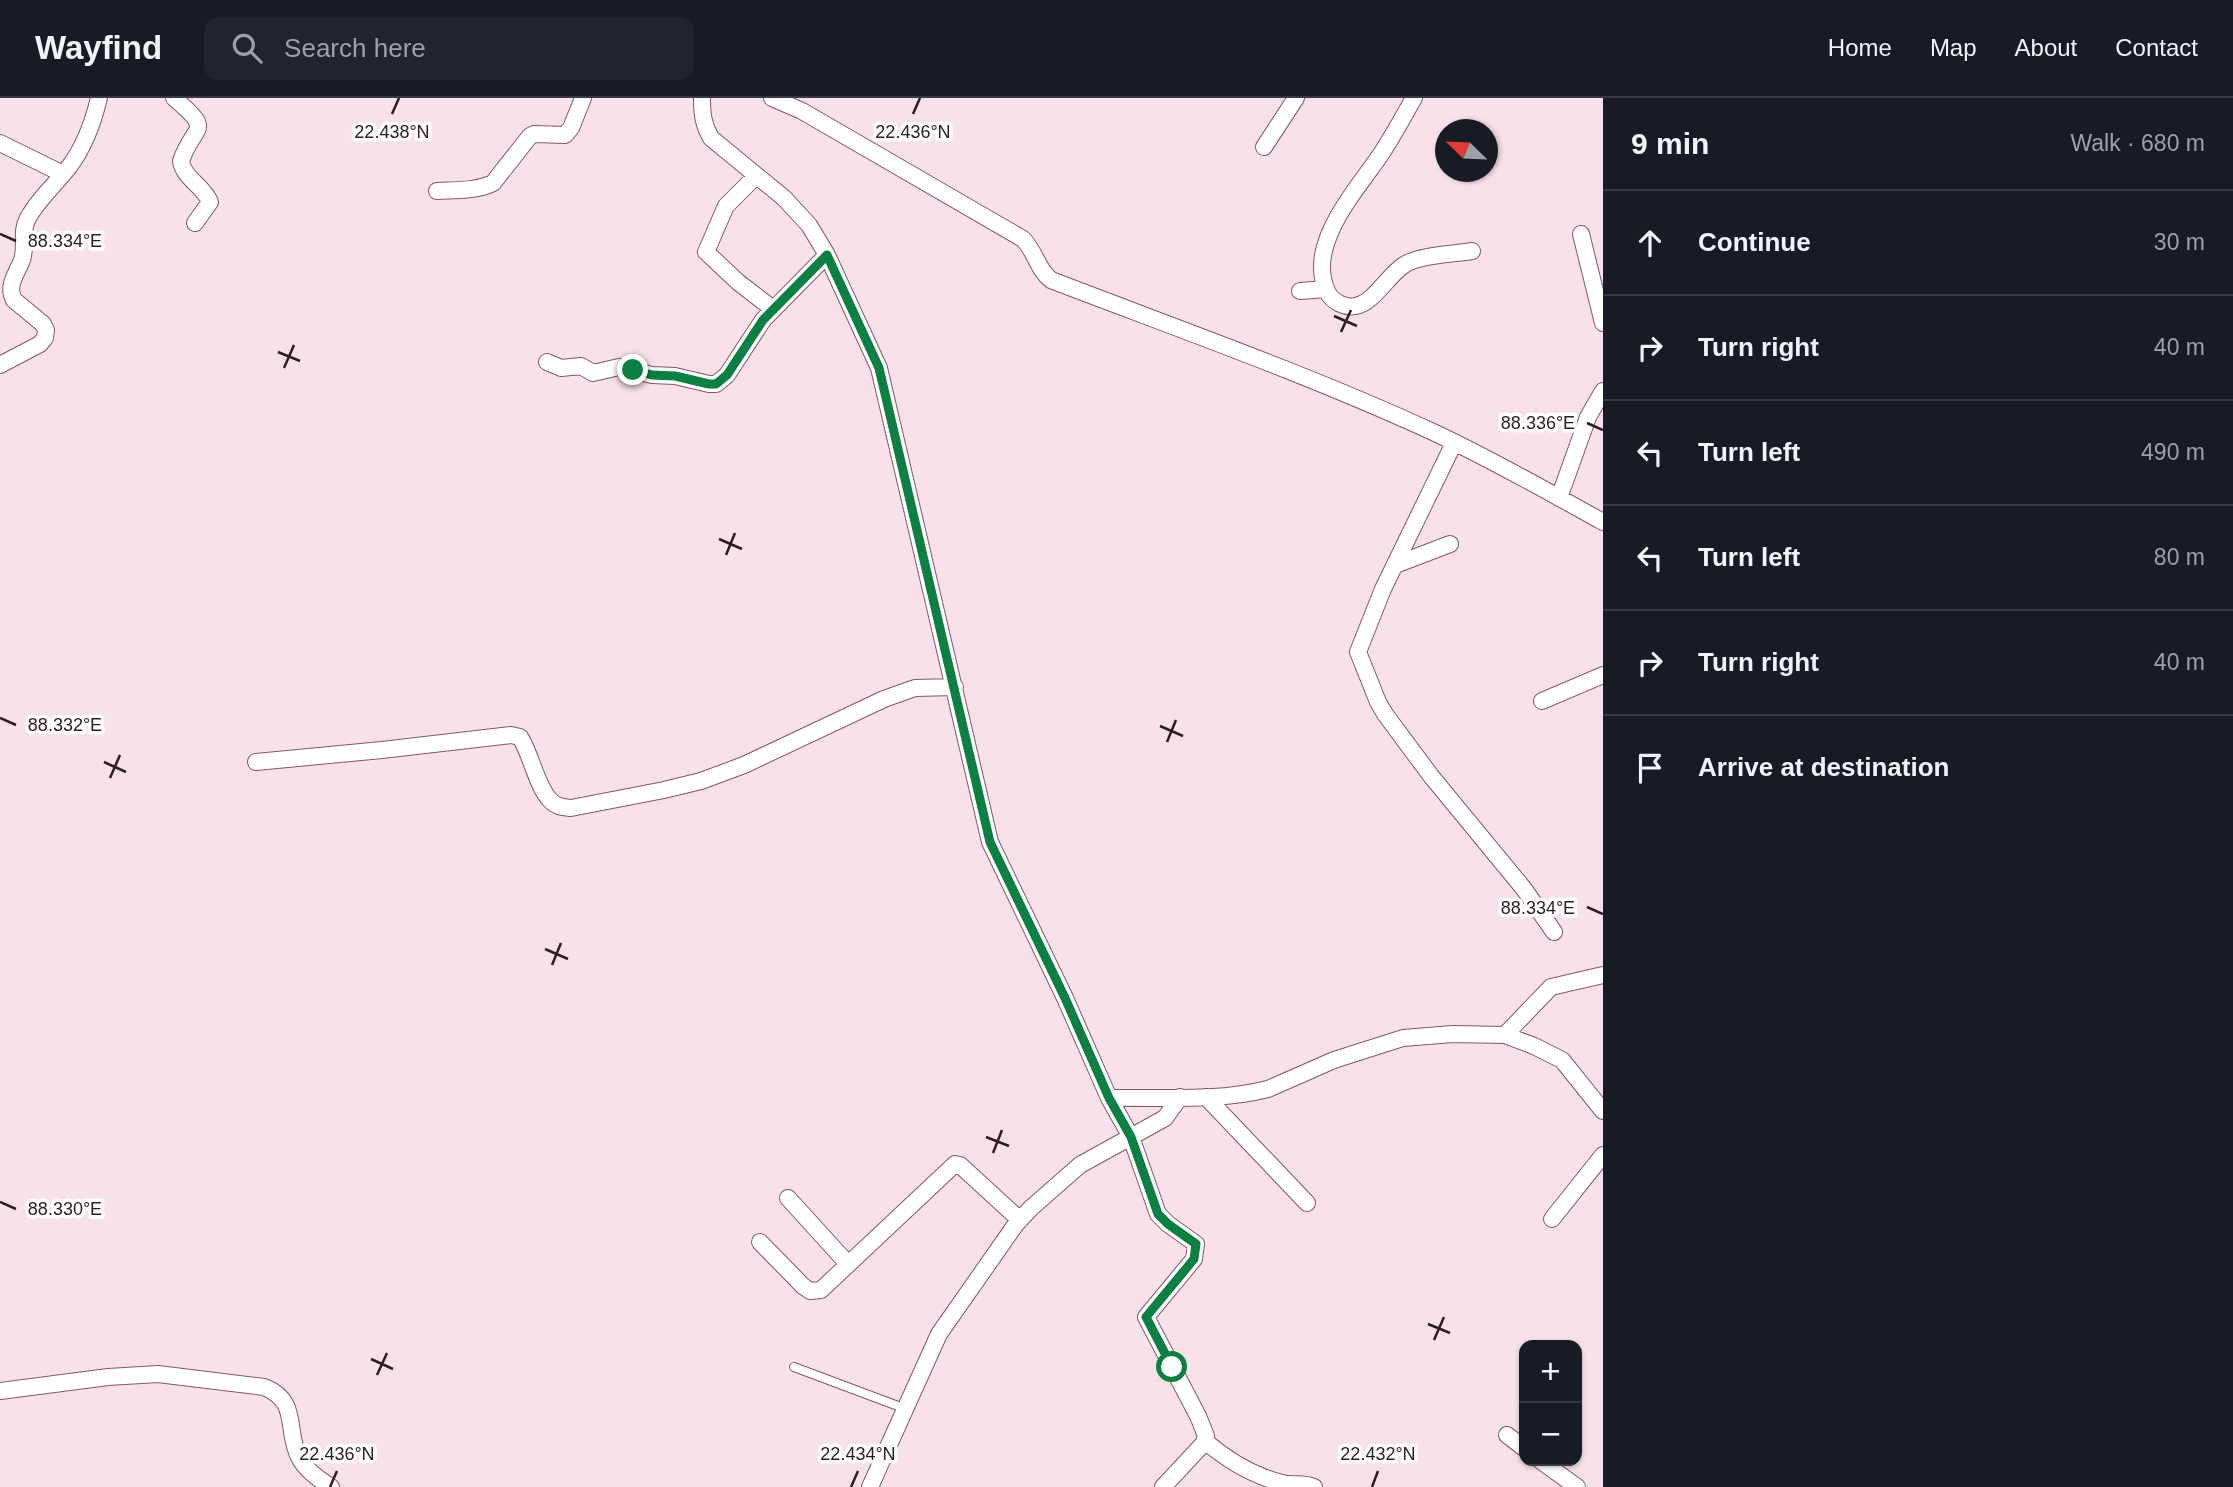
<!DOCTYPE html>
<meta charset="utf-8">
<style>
:root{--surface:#171b24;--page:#20242c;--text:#f1f3f6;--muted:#9ea1a6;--line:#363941}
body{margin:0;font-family:Helvetica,sans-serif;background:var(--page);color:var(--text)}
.controls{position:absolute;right:21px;bottom:21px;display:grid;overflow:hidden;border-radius:14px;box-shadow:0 2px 5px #0004}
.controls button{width:63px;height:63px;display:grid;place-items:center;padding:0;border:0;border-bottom:2px solid var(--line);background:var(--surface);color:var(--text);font:35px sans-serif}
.compass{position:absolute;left:1435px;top:21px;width:63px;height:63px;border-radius:50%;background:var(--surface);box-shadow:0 2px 5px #0004;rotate:293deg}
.stop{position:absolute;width:21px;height:21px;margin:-16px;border:5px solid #0b8043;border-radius:50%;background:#fff}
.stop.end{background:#0b8043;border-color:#fff;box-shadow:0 2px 7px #0008}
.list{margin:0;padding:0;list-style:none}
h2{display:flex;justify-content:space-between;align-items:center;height:91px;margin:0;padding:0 28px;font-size:30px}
h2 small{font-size:23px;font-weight:400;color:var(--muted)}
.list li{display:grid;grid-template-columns:46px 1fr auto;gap:21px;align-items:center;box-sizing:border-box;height:105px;padding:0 28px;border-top:2px solid var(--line)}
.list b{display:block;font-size:26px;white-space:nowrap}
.list em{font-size:23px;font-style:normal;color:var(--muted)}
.icon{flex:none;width:38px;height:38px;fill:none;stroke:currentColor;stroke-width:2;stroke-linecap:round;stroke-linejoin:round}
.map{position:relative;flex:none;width:1603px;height:1389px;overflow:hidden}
header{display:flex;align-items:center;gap:42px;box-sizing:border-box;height:98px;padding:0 35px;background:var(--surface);border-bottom:2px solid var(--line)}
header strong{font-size:33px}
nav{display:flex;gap:38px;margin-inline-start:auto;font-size:24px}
.search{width:490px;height:63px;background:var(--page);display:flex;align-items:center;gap:18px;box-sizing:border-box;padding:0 24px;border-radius:14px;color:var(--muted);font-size:26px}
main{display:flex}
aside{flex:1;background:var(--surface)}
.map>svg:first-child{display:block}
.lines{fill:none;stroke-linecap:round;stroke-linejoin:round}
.lane-casing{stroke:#875569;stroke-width:10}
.street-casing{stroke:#875569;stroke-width:18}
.lane{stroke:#fff;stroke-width:8}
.street{stroke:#fff;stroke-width:16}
.route{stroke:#0b8043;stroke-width:9}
.ticks{fill:none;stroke:#301b23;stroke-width:2.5}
.ticks-label{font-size:18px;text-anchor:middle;fill:#301b23;stroke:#fff;stroke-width:7;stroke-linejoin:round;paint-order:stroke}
</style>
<header>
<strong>Wayfind</strong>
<div class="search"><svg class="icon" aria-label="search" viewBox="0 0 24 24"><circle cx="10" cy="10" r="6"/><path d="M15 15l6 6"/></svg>Search here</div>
<nav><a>Home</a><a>Map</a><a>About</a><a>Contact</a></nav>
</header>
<main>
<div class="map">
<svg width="1603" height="1389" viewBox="0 0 1603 1389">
<rect width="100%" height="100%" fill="#f9e1e9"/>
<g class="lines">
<g class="lane-casing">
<path id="lane" d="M794 1269 906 1311"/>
</g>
<g class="street-casing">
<path id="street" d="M174 0C215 35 194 25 181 63 183 80 204 88 210 104L195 125
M702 0C702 16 703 26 711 40L784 100 809 127 827 157 879 270 990 744 1065 900 1109 1000C1161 999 1217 1004 1268 991L1334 962 1403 940 1453 936 1505 937 1534 948 1562 962 1603 1013
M772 0 802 13 1023 141C1035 153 1038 172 1051 182 1179 231 1309 277 1433 334 1491 361 1547 393 1603 424
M1414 0C1403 19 1393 38 1381 56 1357 92 1304 148 1328 195 1333 204 1345 210 1355 208 1373 206 1388 177 1404 167 1419 157 1454 156 1472 153
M0 45 63 76
M1264 49 1296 0
M756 78 726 108 706 154 738 184 773 211
M437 93C456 92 476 93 493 85L530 38 534 36 565 37 571 30 583 0
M1581 136 1603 225
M1300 193 1326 191
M547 264 561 270 581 268 593 275 619 269 652 277 675 278 709 286H716L727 277 763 222 827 157
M0 267 40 246 45 240 46 232 43 226 14 202C6 188 17 175 22 162 27 147 20 134 28 120 38 101 56 86 69 69 85 48 93 25 99 0
M1454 345 1383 491 1358 554 1378 604 1385 616 1431 678 1524 791 1554 834
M1559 400 1588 319 1603 293
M1395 467 1450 446
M1542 603 1603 577
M256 664 382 652 511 637 520 639C531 656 537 689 550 702 556 709 563 709 571 710L664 692 701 683 744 667 884 601 915 590 955 589
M1505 937 1551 889 1603 877
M1206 999 1307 1105
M1109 1000 1131 1039 1158 1116 1168 1126 1196 1146 1194 1161 1146 1219 1198 1318 1206 1338 1204 1345 1163 1389
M788 1100 848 1166
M1552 1121 1603 1057
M760 1144 803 1188 810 1193 821 1192 955 1066 960 1067 1020 1122
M0 1293 108 1279 158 1276 264 1289C300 1303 285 1332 299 1359 305 1372 320 1382 331 1389
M1507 1337 1524 1350
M1205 1343C1226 1361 1254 1378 1282 1385 1293 1388 1303 1384 1314 1389
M1541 1363 1577 1389
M870 1389 939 1236 1016 1126 1031 1110 1080 1067 1165 1020 1180 999"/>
</g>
<use href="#lane" class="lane"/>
<use href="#street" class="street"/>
</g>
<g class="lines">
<path class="route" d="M633 272 652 277 675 278 709 286H716L727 277 763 222 827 157 879 270 990 744 1065 900 1109 1000 1131 1039 1158 1116 1168 1126 1196 1146 1194 1161 1146 1219 1172 1269"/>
</g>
<path class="ticks" d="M392 16 399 0M913 16 920 0M0 136 16 143M1334 218 1357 228M1341 234 1351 212M278 254 300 263M284 270 294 247M1587 325 1603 332M719 441 742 451M726 457 735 435M0 620 16 627M1160 628 1183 638M1167 644 1176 622M104 664 126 674M110 680 120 657M1587 809 1603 816M545 851 568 861M552 867 561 845M986 1039 1009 1048M993 1055 1002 1032M0 1104 16 1111M1428 1226 1450 1235M1434 1242 1444 1219M371 1261 393 1271M377 1277 387 1255M330 1389 337 1373M851 1389 858 1373M1372 1389 1378 1373"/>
<g class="ticks-label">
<text x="392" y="40">22.438°N</text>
<text x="913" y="40">22.436°N</text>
<text x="65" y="149">88.334°E</text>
<text x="1538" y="331">88.336°E</text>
<text x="65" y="633">88.332°E</text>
<text x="1538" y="816">88.334°E</text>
<text x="65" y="1117">88.330°E</text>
<text x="337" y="1362">22.436°N</text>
<text x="858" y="1362">22.434°N</text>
<text x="1378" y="1362">22.432°N</text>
</g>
</svg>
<div class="controls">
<button>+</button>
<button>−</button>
</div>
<svg class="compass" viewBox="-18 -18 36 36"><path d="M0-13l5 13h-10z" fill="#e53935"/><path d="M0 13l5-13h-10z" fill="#9ea1a6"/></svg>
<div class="stop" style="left:1172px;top:1269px"></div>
<div class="stop end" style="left:633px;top:272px"></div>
</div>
<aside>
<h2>9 min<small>Walk · 680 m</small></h2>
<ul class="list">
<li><svg class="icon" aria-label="ahead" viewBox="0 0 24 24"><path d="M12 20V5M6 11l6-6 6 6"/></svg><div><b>Continue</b></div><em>30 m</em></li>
<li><svg class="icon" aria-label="right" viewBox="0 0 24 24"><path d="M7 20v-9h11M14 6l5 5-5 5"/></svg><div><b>Turn right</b></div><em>40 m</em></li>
<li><svg class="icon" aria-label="left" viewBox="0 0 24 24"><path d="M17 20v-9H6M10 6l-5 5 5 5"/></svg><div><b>Turn left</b></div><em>490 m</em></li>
<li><svg class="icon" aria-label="left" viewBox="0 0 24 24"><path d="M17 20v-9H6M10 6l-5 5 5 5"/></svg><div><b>Turn left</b></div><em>80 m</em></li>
<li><svg class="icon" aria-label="right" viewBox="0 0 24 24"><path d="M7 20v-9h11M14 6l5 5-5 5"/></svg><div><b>Turn right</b></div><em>40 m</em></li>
<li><svg class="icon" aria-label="arrive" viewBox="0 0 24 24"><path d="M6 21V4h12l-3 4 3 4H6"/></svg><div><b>Arrive at destination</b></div></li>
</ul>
</aside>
</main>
